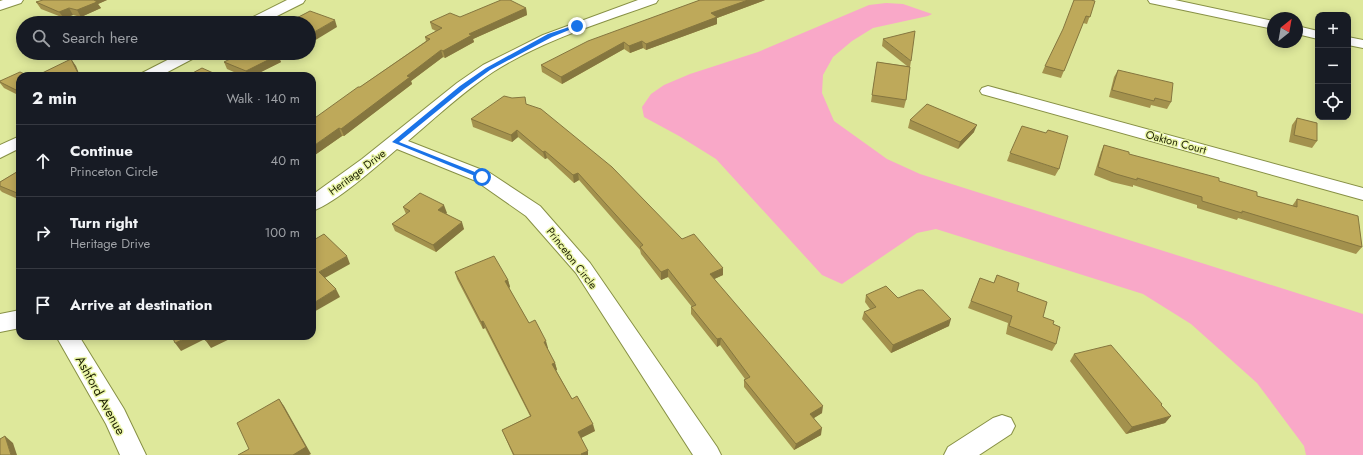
<!DOCTYPE html>
<meta charset="utf-8">
<style>
:root{--surface:#171b24;--page:#242831;--text:#f1f3f6;--muted:#9ea1a6;--line:#363941}
body{margin:0;font-family:Jost,sans-serif;background:var(--page);color:var(--text)}
.controls{position:absolute;right:12px;top:12px;display:grid;overflow:hidden;border-radius:8px;box-shadow:0 2px 10px #0003}
.controls button{width:36px;height:36px;display:grid;place-items:center;padding:0;border:0;border-bottom:1px solid var(--line);background:var(--surface);color:var(--text);font:20px sans-serif}
.compass{position:absolute;left:1267px;top:12px;width:36px;height:36px;border-radius:50%;background:var(--surface);box-shadow:0 2px 10px #0003;rotate:31deg}
.stop{position:absolute;width:12px;height:12px;margin:-9px;border:3px solid #1a73e8;border-radius:50%;background:#fff}
.stop.end{background:#1a73e8;border-color:#fff;box-shadow:0 1px 4px #0008}
.list{margin:0;padding:0;list-style:none}
h2{display:flex;justify-content:space-between;align-items:center;height:52px;margin:0;padding:0 16px;font-size:17px}
h2 small{font-size:13px;font-weight:400;color:var(--muted)}
.list li{display:grid;grid-template-columns:26px 1fr auto;gap:12px;align-items:center;box-sizing:border-box;height:72px;padding:0 16px;border-top:1px solid var(--line)}
.list b{display:block;font-size:15px;white-space:nowrap}
.list p{margin:0;font-size:13px;white-space:nowrap;color:var(--muted)}
.list em{font-size:13px;font-style:normal;color:var(--muted)}
.icon{flex:none;width:22px;height:22px;fill:none;stroke:currentColor;stroke-width:2;stroke-linecap:round;stroke-linejoin:round}
.map{position:relative;flex:none;width:1363px;height:455px;overflow:hidden}
.search{position:absolute;background:var(--surface);box-shadow:0 2px 10px #0003;left:16px;top:16px;width:300px;height:44px;display:flex;align-items:center;gap:10px;box-sizing:border-box;padding:0 14px;border-radius:22px;color:var(--muted);font-size:15px}
.panel{position:absolute;background:var(--surface);box-shadow:0 2px 10px #0003;left:16px;top:72px;width:300px;height:268px;border-radius:12px}
.map>svg:first-child{display:block}
.water{fill:#f9a8c8}
.lines{fill:none;stroke-linecap:round;stroke-linejoin:round}
.street-casing{stroke:#879045;stroke-width:2}
.street{fill:#fff;fill-rule:evenodd}
.wall{fill:#a3914d}
.shaded-wall{fill:#85763f}
.building{fill:#bea95a;stroke:#85763f}
.route{fill:#1a73e8}
.labels{text-anchor:middle;stroke-width:3;stroke-linejoin:round;paint-order:stroke}
.street-label{font-size:11px;fill:#232607;stroke:#ebf6a8}
.near-street-label{font-size:13px;fill:#232607;stroke:#ebf6a8}
</style>
<div class="map">
<svg width="1363" height="455" viewBox="0 0 1363 455">
<rect width="100%" height="100%" fill="#dee89b"/>
<path class="water" d="M886 3 903 4 932 14 928 16 873 28 852 41 833 57 823 75 822 93 834 121 887 159 920 174 1363 314V455H1306L1304 446 1257 383 1191 324 1143 294 936 229 917 233 842 284 822 275 716 159 679 136 644 117 642 107 651 94 664 85 690 74 758 52 869 5Z"/>
<g class="lines">
<g class="street-casing">
<path id="street" d="M3 0H23L21 3 0 10V1Z
M287 0H305L303 3 263 23H245L247 20Z
M638 0H658L656 3C600 23 543 40 493 72 463 92 436 117 408 141L490 173 540 206 590 263 717 447 721 455H693L576 273 526 216 476 181 397 149C378 165 335 204 312 211V195L362 159 457 83 483 65 543 35Z
M1148 0H1175L1273 21V29L1155 4 1150 3Z
M1297 26 1318 31V39L1297 34Z
M1348 37 1363 40V48L1348 45Z
M181 53H201L198 56 160 76H140L142 73Z
M988 86 1363 188V200L982 94 980 91 982 88Z
M20 136V148L0 158V145Z
M20 310V328L0 332V314Z
M56 336H79L124 409 146 455H120L106 424Z
M1002 415 1011 418 1015 426 1011 434 979 455H944L948 447 993 418Z"/>
</g>
<use href="#street" class="street"/>
</g>
<path class="wall" d="M43 0H107L98 4 101 8 81 17 73 15 64 18 41 9 36 2Z
M700 0H765L717 18V24L646 50 643 48 630 53 624 49 562 84 542 72 541 65Z
M1095 1 1087 24 1083 23 1061 78 1042 73 1045 66Z
M526 8 527 15 473 39 474 42 445 58 443 57 411 81 412 84 344 136H342L312 157 360 87 426 41 425 37 436 31 432 29 430 22 460 17Z
M883 39 911 61 910 67 906 100 904 108 871 102 877 62 907 66 882 46Z
M280 60 281 62 253 76H243L227 69 224 62Z
M1118 70 1171 102 1167 109 1151 105 1150 108 1109 97 1114 77Z
M20 76V96L4 88 0 83V81Z
M526 104 682 239 723 275 714 279 822 413 814 418 821 435 794 450 744 387V380L745 379 720 345 717 347 691 314V307H692L668 277 661 280 641 254 640 250 579 180 574 183 547 158 545 159 518 137 512 142 473 127 471 119Z
M1297 118 1317 141 1312 148 1289 142 1292 125Z
M910 120 974 132 958 149 908 128Z
M1104 145 1129 154 1219 181 1257 196 1292 206 1297 199 1362 247 1356 254 1238 218 1237 220 1197 208V205L1133 185V187L1112 182 1094 175 1101 152Z
M1010 153 1059 169 1055 176 1007 161Z
M20 170V200L2 192 0 190V182Z
M403 207 447 213H446L464 229 436 252 395 231 392 224 406 214Z
M455 272 508 280 510 287 509 288 529 323 548 348 547 349 555 363 557 370H556L572 399 595 431 581 438 588 455H513L505 437 502 430 530 416 485 328 483 329 457 279Z
M997 275 1017 291 1043 317 1053 324 1056 344 1052 351 1006 334 1008 323 968 308 980 278 994 283Z
M866 295 898 298 949 326 891 353 862 319 864 312 870 309 865 302Z
M1074 354 1161 405 1171 416 1165 423 1126 434 1070 361Z"/>
<path class="shaded-wall" d="M91 0H107L98 4 101 8 81 17 77 10Z
M748 0H765L717 18V24L646 50V44L711 13Z
M69 8 73 15 64 18 59 12Z
M526 8 527 15 473 39 474 42 445 58 443 51 469 34Z
M335 20 337 27 309 44V35Z
M642 41 643 48 630 53 629 46Z
M624 42V49L562 84 561 77Z
M441 50 443 57 411 81 412 84 344 136 341 129 407 76Z
M278 53H293L280 60 281 62 253 76H248L246 71Z
M71 59 76 66 80 76H73Z
M977 125 974 132 958 149 960 142Z
M339 128 342 136 312 157V147Z
M517 130 518 137 512 142 511 135Z
M545 151 547 158 545 159 543 152Z
M578 173 579 180 574 183 573 175Z
M20 192V197L17 193Z
M444 205 447 213 441 217 438 210Z
M462 222 464 229 436 252 433 245Z
M347 256 350 264 323 279 319 272Z
M723 268V275L710 281V274Z
M668 269V277L661 280V272Z
M508 280 510 287 507 289 505 281Z
M336 289 340 297 312 313V304Z
M951 319 949 326 891 353 893 345Z
M483 321 485 328 483 329 481 322Z
M191 336H205L207 338 181 351 175 343Z
M217 336H233L234 337 211 348 206 341Z
M721 338 720 345 717 347V339Z
M546 341 548 348 545 350 544 342Z
M555 363 557 370 554 372 552 364Z
M279 399 284 406 311 454 309 455H293Z
M823 406 822 413 809 421 810 414Z
M1171 416 1165 423 1126 434 1132 427Z
M593 424 595 431 579 439 578 432Z
M822 428 821 435 794 450 796 444Z
M5 436 13 443 17 455H11Z
M588 451V455H582L581 454Z"/>
<path class="building" d="M43 0H94L97 2 77 10 69 8 59 12 36 2Z
M501 0H510L526 8 469 34 472 35 443 51 441 50 407 76 410 77 341 129 339 128 312 147V120L358 87H360L430 39 425 37 442 28 430 22 450 13 460 17Z
M700 0H748L711 13 717 17 646 44 642 41 629 46 624 42 561 77 541 65 588 41Z
M1074 0H1091L1095 1 1090 17 1086 16 1064 71 1045 66 1063 29Z
M310 11 335 20 309 35V23H287Z
M148 20 156 23H141Z
M134 21 138 23H130Z
M915 31 911 61 883 39Z
M242 53H278L277 54 278 55 246 71 224 62Z
M71 59 78 73 73 76H36Z
M877 62 910 67 906 100 872 95Z
M202 68 220 76H187Z
M1118 70 1173 83 1171 102 1155 98 1154 101 1112 90Z
M20 72 29 76H20V92L0 82V81Z
M504 96 512 98 525 97 526 104 541 109 612 167 682 239 694 234 723 268 710 274 823 406 810 414 822 428 796 444 744 380 750 377 721 338 717 339 691 307 696 305 668 269 661 272 640 247 643 245 578 173 573 175 545 151 543 152 517 130 511 135 471 119Z
M927 104 977 125 960 142 910 120Z
M1297 118 1317 123V141L1294 135Z
M1022 126 1046 133 1048 130 1068 136 1059 169 1010 153Z
M1104 145 1129 152V154L1219 178V181L1257 192V196L1297 207V199L1358 216 1362 247 1242 211V213L1202 201V197L1137 178V180L1116 174 1098 167Z
M20 170V192L17 193 0 186V182Z
M420 193 444 205 438 210 462 222 433 245 392 224 410 211 403 207Z
M324 234 347 256 319 272 336 289 312 304V241Z
M494 256 508 280 505 281 529 323 535 320 546 341 544 342 555 363 552 364 572 399 577 396 593 424 578 432 588 451 581 454 582 455H514L502 430 531 416 483 321 481 322 455 272Z
M997 275 1019 283 1017 291 1047 302 1043 317 1054 321 1053 324 1060 327 1056 344 1009 326 1012 316 971 301 980 278 994 283Z
M886 286 898 298 918 290H923L951 319 893 345 864 312 876 307 866 295Z
M172 336H191L175 343Z
M204 336H217L206 341Z
M1111 345 1162 404 1161 405 1171 416 1132 427 1074 354Z
M279 399 306 447 293 455H238L249 449 237 423Z
M5 436 11 455H0V439Z"/>
<path class="route" d="M575 25 579 26 552 37 490 70 464 89 399 142 485 176V178H480L392 142 460 86 486 68 548 34Z"/>
<g class="labels">
<g class="street-label">
<text transform="translate(1176 142) rotate(15)" y="4">Oakton Court</text>
<text transform="translate(357 172) rotate(-37)" y="4">Heritage Drive</text>
<text transform="translate(572 258) rotate(52)" y="4">Princeton Circle</text>
</g>
<g class="near-street-label">
<text transform="translate(101 395) rotate(61)" y="5">Ashford Avenue</text>
</g>
</g>
</svg>
<div class="controls">
<button>+</button>
<button>−</button>
<button><svg class="icon" aria-label="locate" viewBox="0 0 24 24"><circle cx="12" cy="12" r="6"/><path d="M12 2v4M12 18v4M2 12h4M18 12h4"/></svg></button>
</div>
<svg class="compass" viewBox="-18 -18 36 36"><path d="M0-13l5 13h-10z" fill="#e53935"/><path d="M0 13l5-13h-10z" fill="#9ea1a6"/></svg>
<div class="stop" style="left:482px;top:177px"></div>
<div class="stop end" style="left:577px;top:26px"></div>
<div class="search"><svg class="icon" aria-label="search" viewBox="0 0 24 24"><circle cx="10" cy="10" r="6"/><path d="M15 15l6 6"/></svg>Search here</div>
<section class="panel">
<h2>2 min<small>Walk · 140 m</small></h2>
<ul class="list">
<li><svg class="icon" aria-label="ahead" viewBox="0 0 24 24"><path d="M12 20V5M6 11l6-6 6 6"/></svg><div><b>Continue</b><p>Princeton Circle</p></div><em>40 m</em></li>
<li><svg class="icon" aria-label="right" viewBox="0 0 24 24"><path d="M7 20v-9h11M14 6l5 5-5 5"/></svg><div><b>Turn right</b><p>Heritage Drive</p></div><em>100 m</em></li>
<li><svg class="icon" aria-label="arrive" viewBox="0 0 24 24"><path d="M6 21V4h12l-3 4 3 4H6"/></svg><div><b>Arrive at destination</b></div></li>
</ul>
</section>
</div>
